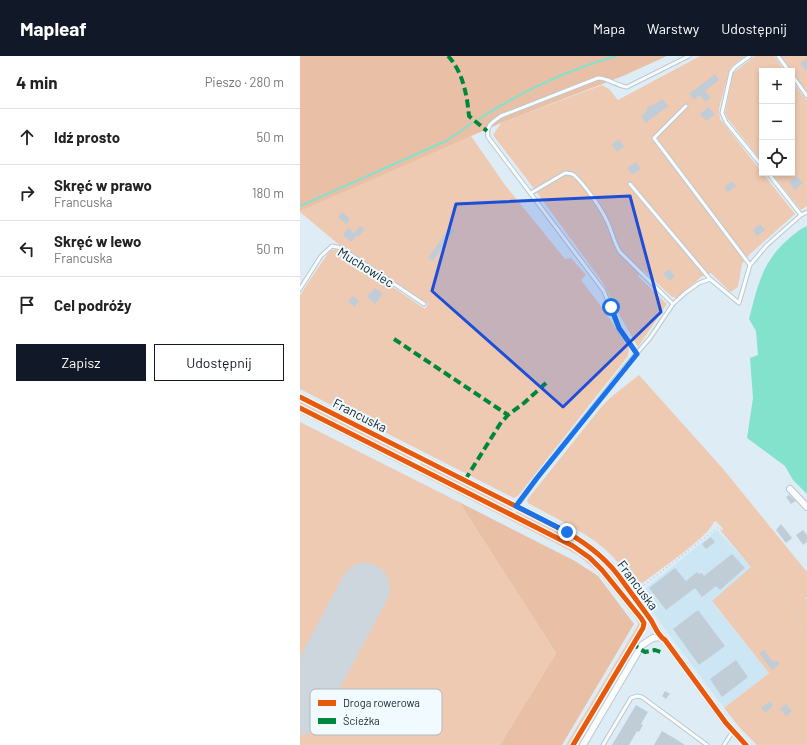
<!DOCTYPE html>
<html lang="pl">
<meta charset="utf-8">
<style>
:root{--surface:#fff;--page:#f2f2f2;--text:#222;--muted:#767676;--line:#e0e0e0;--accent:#111827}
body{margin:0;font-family:Barlow,sans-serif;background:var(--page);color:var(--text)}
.controls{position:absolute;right:12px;top:12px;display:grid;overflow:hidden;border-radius:0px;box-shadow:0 2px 6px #0003}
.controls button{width:36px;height:36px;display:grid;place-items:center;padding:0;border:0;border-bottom:1px solid var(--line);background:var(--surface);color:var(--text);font:20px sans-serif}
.stop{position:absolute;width:12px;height:12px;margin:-9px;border:3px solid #1a73e8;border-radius:50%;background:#fff}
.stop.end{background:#1a73e8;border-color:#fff;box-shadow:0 1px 4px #0008}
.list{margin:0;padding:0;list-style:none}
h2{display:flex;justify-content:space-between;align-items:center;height:52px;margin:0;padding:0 16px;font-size:17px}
h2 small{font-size:13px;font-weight:400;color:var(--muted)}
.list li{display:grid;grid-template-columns:26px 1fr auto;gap:12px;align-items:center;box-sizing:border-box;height:56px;padding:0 16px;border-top:1px solid var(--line)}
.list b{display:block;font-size:15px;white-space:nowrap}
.list p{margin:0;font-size:13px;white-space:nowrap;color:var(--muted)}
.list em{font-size:13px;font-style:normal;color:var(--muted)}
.actions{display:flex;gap:8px;padding:12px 16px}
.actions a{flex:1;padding:9px 0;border:1px solid var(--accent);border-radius:0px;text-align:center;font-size:14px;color:var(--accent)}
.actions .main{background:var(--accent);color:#fff}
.icon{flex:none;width:22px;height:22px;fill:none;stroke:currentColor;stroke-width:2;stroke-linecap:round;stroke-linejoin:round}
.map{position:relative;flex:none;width:507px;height:689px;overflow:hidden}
header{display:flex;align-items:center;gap:24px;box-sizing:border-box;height:56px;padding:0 20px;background:var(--accent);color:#fff}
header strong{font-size:19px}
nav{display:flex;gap:22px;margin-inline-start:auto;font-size:14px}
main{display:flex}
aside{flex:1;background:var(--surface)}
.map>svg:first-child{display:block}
.built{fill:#cde6f3}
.green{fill:#eecab2}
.forest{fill:#e9c0a6}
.water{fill:#82e2cc}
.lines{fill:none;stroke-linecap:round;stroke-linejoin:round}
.stream{stroke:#82e2cc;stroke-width:2}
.runway{stroke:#ccd6dc;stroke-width:50}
.building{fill:#c0cdd7}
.service-casing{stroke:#b8c8d0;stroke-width:5}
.minor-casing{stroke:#b8c8d0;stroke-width:8}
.path{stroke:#c7cdd1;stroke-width:1.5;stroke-dasharray:1 3;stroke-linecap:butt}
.service{stroke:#fafcfe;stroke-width:3}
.minor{stroke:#fafcfe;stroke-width:6}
.quiet{stroke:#00873e;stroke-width:4;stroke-dasharray:8 4;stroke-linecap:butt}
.cycleway-casing{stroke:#f1faff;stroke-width:8}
.cycleway{stroke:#e8590c;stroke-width:5}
.route{stroke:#1a73e8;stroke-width:5}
.marked{fill:#1d4ed8;fill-opacity:0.2;stroke:#1d4ed8;stroke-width:3;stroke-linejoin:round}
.labels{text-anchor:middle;stroke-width:4;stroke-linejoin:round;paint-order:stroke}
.street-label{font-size:13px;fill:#11232c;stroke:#f1faff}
.key{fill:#f1faff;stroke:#aebac0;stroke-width:1}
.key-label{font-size:11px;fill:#11232c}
</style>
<header>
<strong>Mapleaf</strong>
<nav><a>Mapa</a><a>Warstwy</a><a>Udostępnij</a></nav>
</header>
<main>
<aside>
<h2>4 min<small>Pieszo · 280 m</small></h2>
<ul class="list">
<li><svg class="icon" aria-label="ahead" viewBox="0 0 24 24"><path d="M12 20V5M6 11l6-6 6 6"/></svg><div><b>Idź prosto</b></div><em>50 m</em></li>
<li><svg class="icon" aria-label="right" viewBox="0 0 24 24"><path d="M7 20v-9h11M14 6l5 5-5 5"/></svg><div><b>Skręć w prawo</b><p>Francuska</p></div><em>180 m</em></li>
<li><svg class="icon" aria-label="left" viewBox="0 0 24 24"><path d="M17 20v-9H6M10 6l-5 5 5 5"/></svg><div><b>Skręć w lewo</b><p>Francuska</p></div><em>50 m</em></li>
<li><svg class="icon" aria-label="arrive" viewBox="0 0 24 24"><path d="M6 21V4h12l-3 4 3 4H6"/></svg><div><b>Cel podróży</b></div></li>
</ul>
<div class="actions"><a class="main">Zapisz</a><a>Udostępnij</a></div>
</aside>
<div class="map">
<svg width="507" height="689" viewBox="0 0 507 689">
<rect width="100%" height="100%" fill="#deedf5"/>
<path class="built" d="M417 474 452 511 412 546 469 617 424 652 339 538Z"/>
<path class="green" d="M400 0H445L432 10 429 15 419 53 420 63 495 158 450 198 442 208 438 231 430 236 411 217 401 221 377 242 372 241 343 214 338 220 367 248 338 291 317 255 303 227 232 130 193 79 201 67 302 29 309 33 318 44Z
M455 0H474L485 15H462V106L428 63 425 57 433 17Z
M480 0H507V36Z
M492 25 507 45V150L501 154 471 117H492Z
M171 80 205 129 265 203 271 202 286 219 281 224 304 254 329 293 328 300 218 440 214 442 0 333V239L26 200 31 194H39L125 253 128 248 37 187 0 156V155L42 134Z
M339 319 424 414 507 516V541L506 542 507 544V689H457L440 672 424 652 469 617 412 545 451 511 421 475 423 473 416 465 413 467C410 480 350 521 337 531 327 519 319 506 307 495 286 476 253 461 228 447L227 444 302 350 311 341Z
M0 345 112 402 111 405 0 349Z
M0 355 100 406V407L102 408 103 407 109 410 108 412 115 415 116 414 272 493C288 502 299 515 310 529L311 532 312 531C319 540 341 561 341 571L329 591 331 592 272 689H266L338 569V566L336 563 298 516 279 500 261 490 0 357Z
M0 366 159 446 256 597 200 689H0Z
M121 406 213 453 212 455 120 409Z
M216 455C258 476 295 492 322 532 326 537 332 543 334 549L301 509 287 496 266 483 216 458Z"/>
<path class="forest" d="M0 0H367L323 20 201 67 0 155Z
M159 446 275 505 298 520 334 568 262 689H200L256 597Z"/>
<path class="water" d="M507 170V438L493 424 485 410 447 382 453 342 450 302 458 299 456 275 449 263C457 233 461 209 484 187 492 180 498 174 507 170Z"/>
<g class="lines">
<path class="stream" d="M179 63C222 35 267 14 316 0
M0 150 148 84 172 67"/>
<path class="runway" d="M0 654 65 532"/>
</g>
<path class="building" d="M507 2V16L500 8Z
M415 18 419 24 405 35 411 42 405 46 400 39 394 44 389 38Z
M362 43 368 50 346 67 341 60 347 55 346 53 351 49 352 50Z
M408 51 415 58 406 65 400 58Z
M319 83 324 91 317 96 312 88Z
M336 106 341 113 332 119 327 112Z
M497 120 503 127 495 134 489 126Z
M432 125 436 130 428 136 424 131Z
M42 156 50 163 46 168 38 161Z
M460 168 465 174 457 180 453 174Z
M60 170 64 173 59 181 57 179 51 186 43 179 48 172 54 177Z
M150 171 154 174 133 205 128 202Z
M369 213 375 220 370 225 363 218Z
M75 232 83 238 75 248 67 241Z
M53 240 59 244 55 251 48 246Z
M489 439 496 445 491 448 486 441Z
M481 468 492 482 486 487 476 474Z
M503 474 507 479V486L503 489 496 479Z
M411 481 415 486 406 493 402 488Z
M432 498 445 512 420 534 416 530 402 541 395 532 366 554 349 532 375 512 386 525 397 516 399 518 402 517 404 520Z
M398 554 425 590 399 609 373 573Z
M464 594 473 606 477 604 480 608 472 614 459 597Z
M436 604 448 621 422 641 410 623Z
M365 635 370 638 366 643 362 640Z
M470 645 473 650 465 657 461 652Z
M486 648 492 655 486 660 480 653Z
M336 649 348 656 341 668 343 669 339 676 337 675 329 689H312Z
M362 675 374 682 385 689H354Z"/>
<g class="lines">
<g class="service-casing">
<path id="service" d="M450 0 435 11 431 16 422 57 426 66 462 110
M478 0 489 15
M492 19 507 40
M386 50 354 82 450 209
M468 117 501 159
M330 128 410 223
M231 137 265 117C269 117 271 117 274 119 285 129 301 152 307 165 312 175 314 187 320 196L373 248
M0 233 21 200 32 190 41 192 124 248
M337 298 319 273 304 235 188 81C186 69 192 66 201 60L298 22C309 22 316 30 327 31L389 0
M217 450 237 422 324 312 350 282 373 248 385 237 399 227 410 223 439 247 450 209 467 189 501 159 507 156
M303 689 331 642 337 640 342 641 407 689
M424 689 433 675"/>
</g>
<g class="minor-casing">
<path id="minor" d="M0 341 255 470C279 482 301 497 318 519 329 534 340 549 351 564 355 571 358 580 365 584L426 667 446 689
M490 433 507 451
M283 689 342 589 353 582 361 581"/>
</g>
<path class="path" d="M338 534 417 472H419L470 529 507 574"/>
<use href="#service" class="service"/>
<use href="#minor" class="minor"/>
<path class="quiet" d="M148 0C163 16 167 39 169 60L187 75
M94 283 208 359
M165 424 200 368 208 359 224 347 246 327
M335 586 334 589 345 596 355 594 363 597"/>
<g class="cycleway-casing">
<path id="cycleway" d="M0 341 255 470C279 482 301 497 318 519 329 534 340 549 351 564 355 571 358 580 365 584L426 667 446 689
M0 352 273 490 290 502 302 514 341 562 344 567 343 572 273 689"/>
</g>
<use href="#cycleway" class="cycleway"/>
</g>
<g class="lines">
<path class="route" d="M267 476 216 450 237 422 337 298 319 272 311 251"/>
</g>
<path class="marked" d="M330 140 361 256 263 351 132 235 156 148Z"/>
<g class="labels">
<g class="street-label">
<text transform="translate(66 211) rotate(32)" y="5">Muchowiec</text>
<text transform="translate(60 359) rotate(27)" y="5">Francuska</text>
<text transform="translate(338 529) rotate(53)" y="5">Francuska</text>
</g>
</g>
<rect x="10" y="633" width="132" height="46" rx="6" class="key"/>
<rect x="18" y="644" width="18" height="6" fill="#e8590c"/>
<rect x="18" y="662" width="18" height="6" fill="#00873e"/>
<g class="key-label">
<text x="43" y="651">Droga rowerowa</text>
<text x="43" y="669">Ścieżka</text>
</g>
</svg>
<div class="controls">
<button>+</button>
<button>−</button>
<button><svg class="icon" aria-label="locate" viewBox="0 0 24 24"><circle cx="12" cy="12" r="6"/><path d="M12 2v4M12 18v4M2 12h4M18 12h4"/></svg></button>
</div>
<div class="stop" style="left:311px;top:251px"></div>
<div class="stop end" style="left:267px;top:476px"></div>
</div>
</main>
